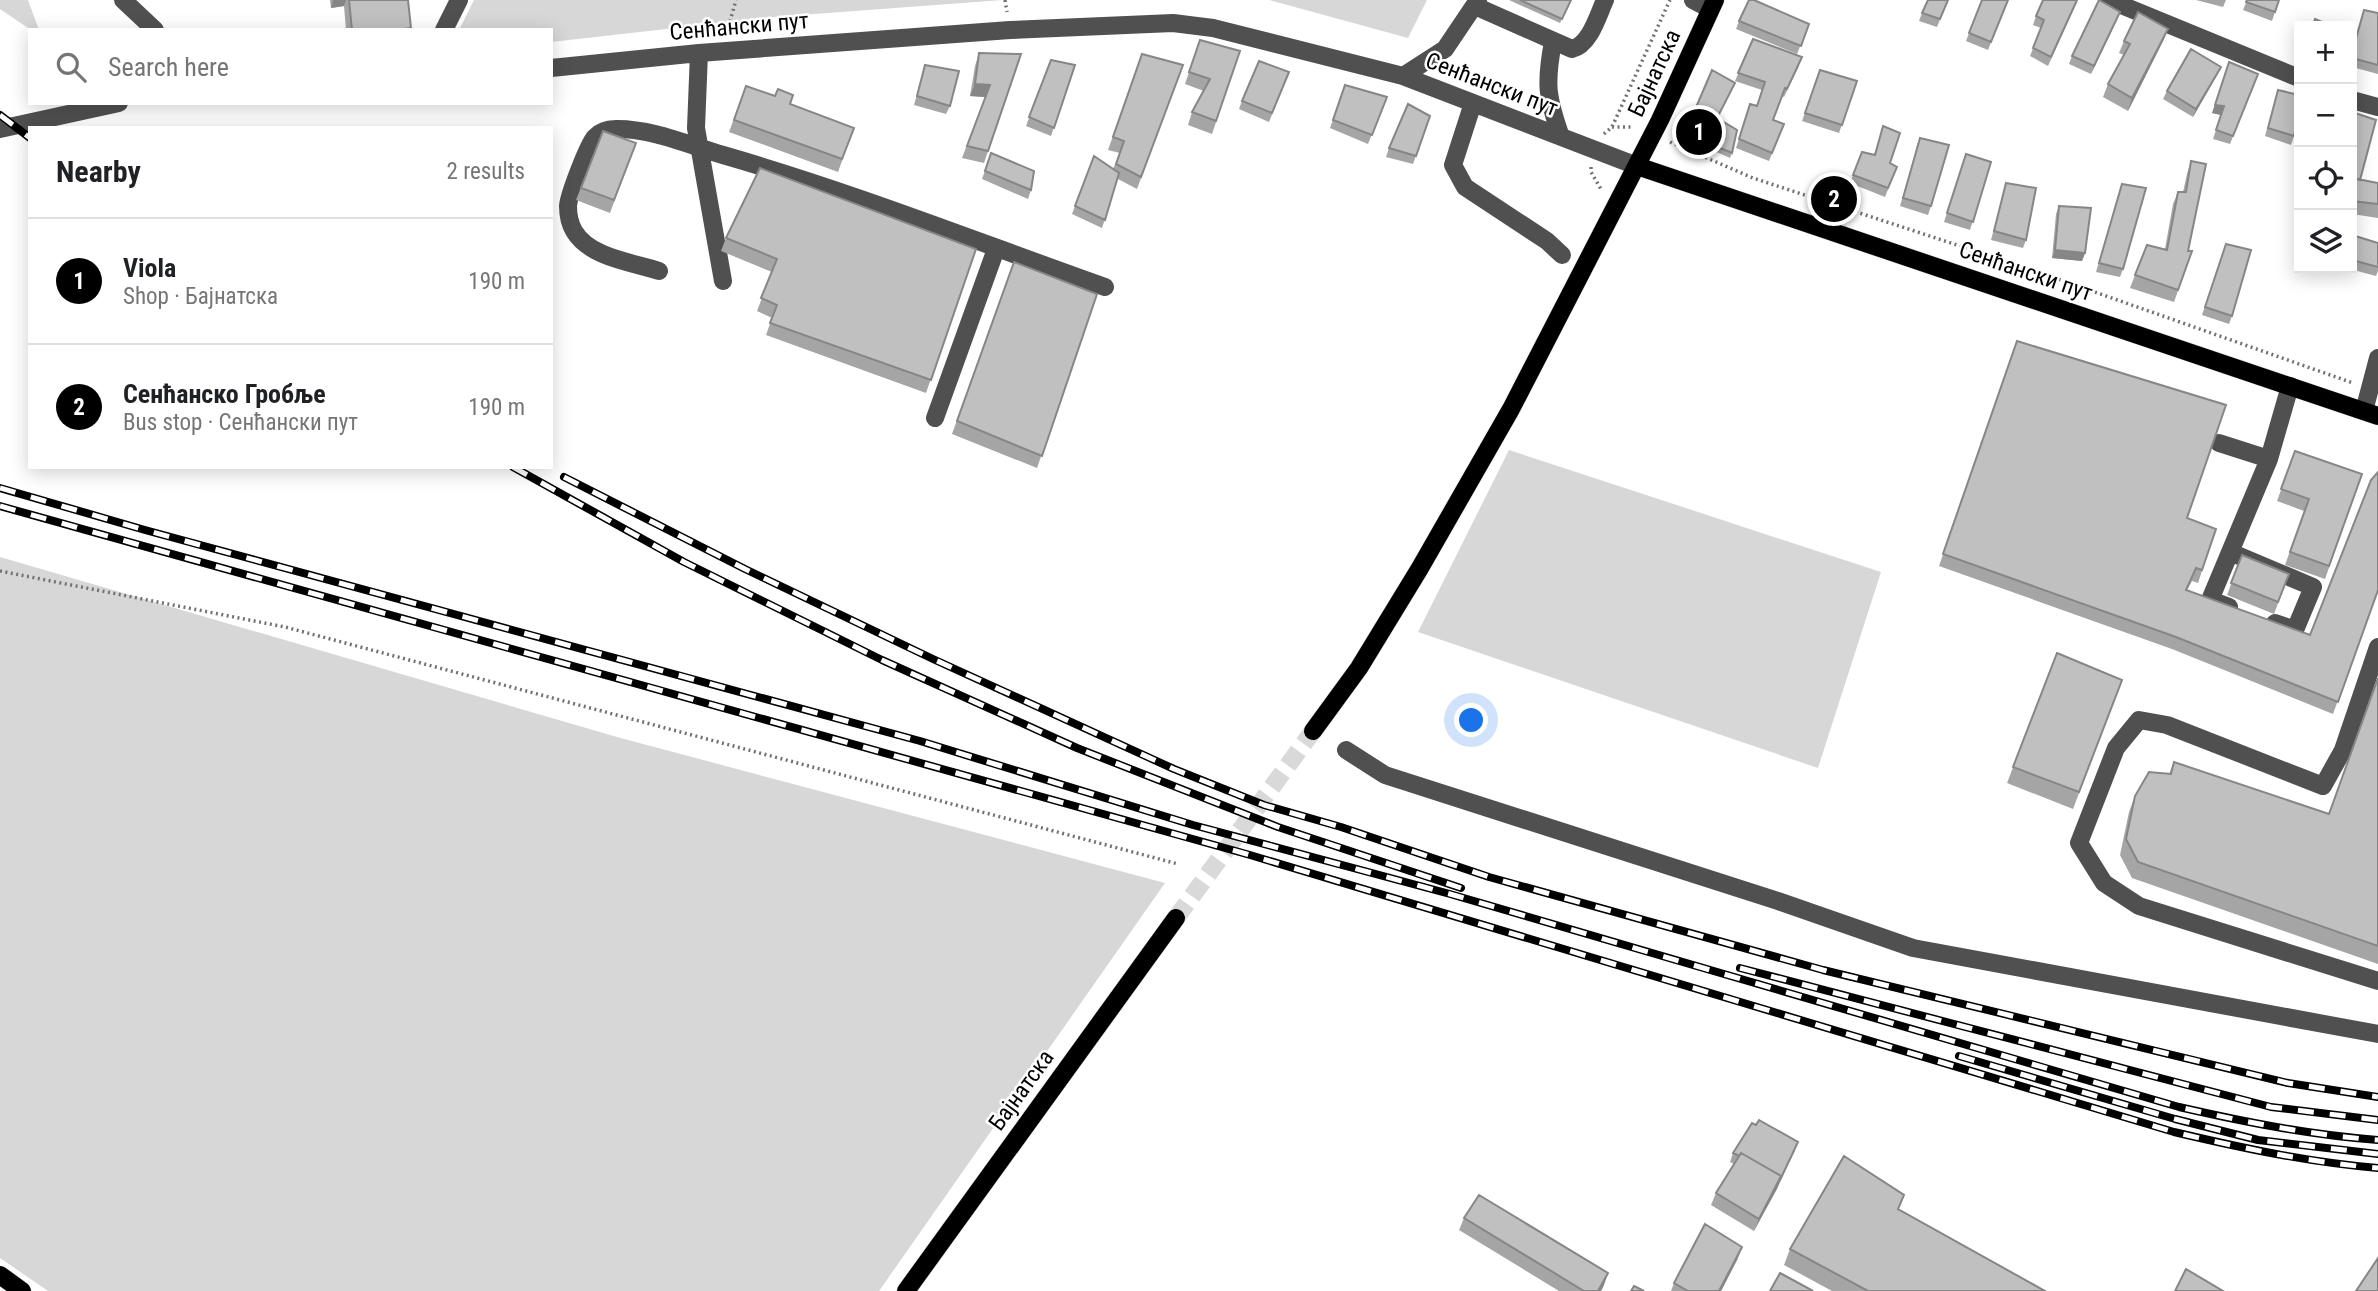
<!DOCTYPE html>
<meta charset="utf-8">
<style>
:root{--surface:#fff;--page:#f6f6f6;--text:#202124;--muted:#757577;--line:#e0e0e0;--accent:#000}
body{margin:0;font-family:"Roboto Condensed",sans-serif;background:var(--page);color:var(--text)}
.controls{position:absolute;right:21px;top:21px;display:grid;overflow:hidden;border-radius:0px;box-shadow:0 4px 18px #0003}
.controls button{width:63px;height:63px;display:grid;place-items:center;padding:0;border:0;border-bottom:2px solid var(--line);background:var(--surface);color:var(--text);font:35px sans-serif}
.you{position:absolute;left:1472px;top:721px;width:24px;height:24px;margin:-18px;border:5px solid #fff;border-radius:50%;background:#1a73e8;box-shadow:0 0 0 10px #1a73e833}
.badge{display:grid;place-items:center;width:46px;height:46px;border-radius:50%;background:var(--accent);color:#fff;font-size:23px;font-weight:700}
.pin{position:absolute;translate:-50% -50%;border:4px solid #fff;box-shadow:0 2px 7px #0006}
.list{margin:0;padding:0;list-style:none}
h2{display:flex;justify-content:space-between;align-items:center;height:91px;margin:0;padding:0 28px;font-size:30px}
h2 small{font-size:23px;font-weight:400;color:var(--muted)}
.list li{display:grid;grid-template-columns:46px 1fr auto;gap:21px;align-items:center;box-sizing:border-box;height:126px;padding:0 28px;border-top:2px solid var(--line)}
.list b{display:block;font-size:26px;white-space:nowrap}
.list p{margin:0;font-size:23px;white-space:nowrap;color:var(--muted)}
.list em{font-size:23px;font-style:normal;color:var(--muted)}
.icon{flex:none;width:38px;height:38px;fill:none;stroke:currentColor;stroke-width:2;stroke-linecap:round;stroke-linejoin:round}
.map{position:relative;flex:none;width:2378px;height:1291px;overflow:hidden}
.search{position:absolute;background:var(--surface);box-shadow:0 4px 18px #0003;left:28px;top:28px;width:525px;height:77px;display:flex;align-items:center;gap:18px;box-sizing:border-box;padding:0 24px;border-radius:0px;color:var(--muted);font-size:26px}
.panel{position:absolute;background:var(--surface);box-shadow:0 4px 18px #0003;left:28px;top:126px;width:525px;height:343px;border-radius:0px}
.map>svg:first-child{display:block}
.green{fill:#d7d7d7}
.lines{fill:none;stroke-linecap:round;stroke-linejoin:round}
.major-tunnel{stroke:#d9d9d9;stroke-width:18;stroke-dasharray:18 9;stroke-linecap:butt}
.major-casing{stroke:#dbdbdb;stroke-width:19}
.path{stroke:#727272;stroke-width:3.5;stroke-dasharray:2 3.5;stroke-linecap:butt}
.minor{stroke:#505050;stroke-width:18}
.major{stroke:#000;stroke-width:18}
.rail-casing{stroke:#000;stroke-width:8}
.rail{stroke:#fff;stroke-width:5;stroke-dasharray:16;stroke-linecap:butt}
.wall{fill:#a5a5a5}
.shaded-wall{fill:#868686}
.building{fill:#c0c0c0;stroke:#868686;stroke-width:2}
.labels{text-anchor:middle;stroke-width:5;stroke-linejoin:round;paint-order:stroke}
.street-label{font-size:23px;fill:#000;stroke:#fff}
</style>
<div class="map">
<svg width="2378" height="1291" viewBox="0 0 2378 1291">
<rect width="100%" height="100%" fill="#fff"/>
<path class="green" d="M0 0H28L39 30H31L0 9Z
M474 0H1003L774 17 551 42V30H459Z
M1269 0H1427L1408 38Z
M1509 450 1881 572 1818 768 1418 632Z
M0 557 617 737 1165 883 879 1291H48L0 1258Z"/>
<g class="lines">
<path class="major-tunnel" d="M1176 918 1313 731"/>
<g class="major-casing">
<path id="major" d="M1637 166 2378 416
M1313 731 1359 668 1420 568 1511 409 1660 120 1715 0
M0 1275 22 1291
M906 1291 1176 918"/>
</g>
<path class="path" d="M1005 0 1007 12
M727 32 736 0
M1612 127H1634
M1604 134 1612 127 1670 0
M1670 142 1753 178 2021 266 2353 383
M1591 167V172L1602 191
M0 571 285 627 1178 864"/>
<path class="minor" d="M123 0 155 30
M1693 0 1710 9
M2109 0 2299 78
M1475 6 1572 49C1590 45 1598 15 1605 0
M444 30 459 0
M1553 42C1545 84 1547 97 1561 137
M699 53 696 128 723 281
M551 68 699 53 1010 30 1173 23 1213 28 1403 76 1637 166
M1403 76 1445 49 1478 0
M2352 100 2378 107
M1473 103 1453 165 1465 187 1547 241 1562 255
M0 129 119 103
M659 271C632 262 590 258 574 231 570 224 568 214 568 206 569 194 588 145 595 137 600 132 608 129 615 129 650 128 689 145 723 155 852 192 978 242 1105 287
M2364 411 2378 358
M935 418 996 249
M2219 443 2269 459
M2230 552 2313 587 2295 630 2275 623
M2229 607 2210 600 2269 459 2290 386
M2378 647 2343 750 2323 786 2167 725 2139 720 2116 748 2079 843 2104 883 2139 906 2378 981
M1346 750 1385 775 1778 901 1913 948 2378 1034"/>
<use href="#major" class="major"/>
<g class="rail-casing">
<path id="rail" d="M0 115 30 138
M513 467 684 562 882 660 1077 748 1278 827 1461 888
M564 477 745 569 933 659 1174 769 1264 805 1341 827 1489 877 1823 970 2288 1083 2378 1097
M0 488 145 530 920 741 1193 825 1450 894 2179 1107C2245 1122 2310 1135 2378 1140
M0 506 1250 855 2174 1132C2242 1148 2307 1162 2378 1168
M1740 968 2271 1107 2378 1120
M1959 1056 2175 1119 2258 1140 2378 1154"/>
</g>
<use href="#rail" class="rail"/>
</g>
<path class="wall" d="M330 0H408L410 30H346L344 6 331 8Z
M1509 0H1571L1560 23Z
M1948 0 1937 27 1919 21 1922 13Z
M1982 0H2008L1988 50 1966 41Z
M2078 0 2048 66 2030 56 2041 28 2033 25 2036 16Z
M2196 0H2226L2223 7Z
M2247 0H2279L2272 21 2243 10Z
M2364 10 2378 13V74L2352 67V51Z
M2120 12 2091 74 2069 64 2072 56Z
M1739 21 1809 24 1797 54 1736 29Z
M2168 29 2163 41 2128 111 2103 97 2108 84 2124 55 2119 53 2124 41Z
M1753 39 1799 66 1784 97 1782 96 1773 120 1781 132 1769 161 1736 148 1750 104 1757 106 1762 90 1735 81Z
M1200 40 1240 51 1212 134 1188 125 1192 112 1204 91 1185 84Z
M979 53 1021 54 984 163 962 158 985 97 970 96 975 66Z
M1142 54 1183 65 1137 189 1118 179 1102 228 1072 214 1094 156 1113 169 1120 153 1108 150Z
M1051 60 1075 65 1051 136 1026 126Z
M2229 62 2258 74 2230 144 2213 139 2221 115 2212 113Z
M925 65 950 106 946 114 914 105Z
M2221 67 2217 75 2193 117 2163 99 2167 91Z
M1712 70 1718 118 1732 153 1730 158 1683 137Z
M1820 70 1857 81 1839 133 1802 121Z
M1289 72 1269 122 1239 109 1242 101Z
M1345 85 1387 97 1368 144 1330 128Z
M746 86 790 104 854 128 838 172 729 132Z
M2278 90 2294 136 2291 145 2265 136Z
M2352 112 2376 120 2360 180 2378 183V218L2352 214Z
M1430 116 1413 164 1386 157 1389 148Z
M1883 126 1890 163 1897 167 1885 197 1850 183 1853 175 1874 155Z
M603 131 636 143 610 213 576 200Z
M1920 138 1931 206 1928 215 1900 206Z
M991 153 1031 190 1028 199 982 179Z
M1966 154 1991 162 1970 230 1944 222Z
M2191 161 2188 251H2192L2174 302 2130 288 2135 275 2165 249 2173 204 2178 192H2183L2187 174Z
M2006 183 2026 240 2023 248 1991 240Z
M2122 184 2123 269 2120 277 2096 272Z
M2059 206 2085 253 2082 261 2052 258 2056 214Z
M2352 235 2378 243V271L2376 276 2346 268H2352Z
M726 238 976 249 926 393 766 335 772 318 757 311 772 272 721 251Z
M2226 244 2232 316 2229 324 2202 315Z
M1014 262 1097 294 1037 468 952 434Z
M2017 341 2187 518 2216 529 2198 583 2192 581 2187 590 2310 635 2378 590 2333 714 2172 649 1939 566Z
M2295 451 2362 474 2325 579 2285 565 2304 511 2277 501Z
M2242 555 2289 574 2274 614 2227 595Z
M2057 653 2122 680 2073 809 2007 783Z
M2378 677V964L2132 878 2120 855 2129 812 2135 796 2169 774 2174 762 2329 814Z
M1756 1125 1795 1151 1754 1231 1711 1205 1716 1193 1734 1164 1730 1162 1733 1153Z
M1899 1210 2045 1291H1832L1784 1265 1790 1249Z
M1464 1218 1604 1285 1601 1291H1559L1459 1230Z
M1742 1247 1737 1260 1721 1291H1671L1674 1283Z"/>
<path class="shaded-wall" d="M333 0H346L344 6 331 8Z
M2120 12 2117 20 2091 74 2094 66Z
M2168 29 2163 41 2128 111 2132 98Z
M2221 67 2217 75 2193 117 2196 109Z
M975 84 990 85 985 97 970 96Z
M2215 105 2224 106 2221 115 2212 113Z
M2055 250 2085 253 2082 261 2052 258Z
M1798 1142 1777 1189 1754 1231 1759 1219Z
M1742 1247 1737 1260 1721 1291H1719Z
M1608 1273 1604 1285 1601 1291H1598Z"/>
<path class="building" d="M349 0H408L411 28 398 30H352Z
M1520 0H1571L1562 19Z
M1749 0H1754L1809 24 1801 46 1739 21Z
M1928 0H1948L1940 19 1922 13Z
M1982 0H2008L1991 42 1969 33Z
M2043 0H2077L2051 57 2033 48 2044 20 2036 16Z
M2099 0 2120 12 2094 66 2072 56Z
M2247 0H2279L2275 12 2246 2Z
M2364 10 2378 13V65L2352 58V53Z
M2138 12 2168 29 2132 98 2108 84 2130 44 2124 41Z
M2315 19 2331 26H2313Z
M1753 39 1802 57 1787 89 1785 88 1773 120 1784 124 1772 153 1739 139 1750 104 1757 106 1765 82 1738 73Z
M1200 40 1240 51 1216 121 1192 112 1210 79 1189 72Z
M2191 49 2221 67 2196 109 2167 91Z
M979 53 1021 54 988 151 967 146 990 85 975 84Z
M1142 54 1183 65 1141 177 1116 164 1124 141 1113 137Z
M1051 60 1075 65 1054 128 1029 117Z
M1259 61 1289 72 1272 113 1242 101Z
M2229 62 2258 74 2233 136 2216 130 2224 106 2215 105Z
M925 65 959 71 950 106 917 96Z
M1712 70 1735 83 1717 118 1737 130 1732 153 1685 133Z
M1820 70 1857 81 1842 125 1805 113Z
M1345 85 1387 97 1372 135 1333 120Z
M746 86 775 96 778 89 793 95 790 104 854 128 842 159 734 120Z
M2278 90 2299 95V115L2294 136 2268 128Z
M1408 104 1430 116 1416 156 1389 148Z
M2352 112 2376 120 2360 180 2352 178V141L2356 126 2352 125Z
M1883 126 1900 133 1890 163 1897 167 1888 188 1853 175 1862 152 1875 155Z
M603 131 636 143 614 200 581 188Z
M1920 138 1949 145 1931 206 1903 198Z
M991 153 1034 171 1031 190 985 171Z
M1966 154 1991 162 1973 222 1947 213Z
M1094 156 1119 173 1105 220 1075 206Z
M2191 161 2206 164 2188 251H2192L2178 290 2135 275 2147 245 2167 250 2178 192H2186Z
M760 168 976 249 931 380 770 323 777 305 761 298 777 259 726 238Z
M2352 178 2378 183V204L2352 201Z
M2006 183 2036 188 2026 240 1994 231Z
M2122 184 2146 188 2123 269 2099 263Z
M2059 206 2091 208 2085 253 2055 250Z
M2352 235 2378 243V267L2352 260Z
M2226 244 2251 250 2232 316 2205 307Z
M1014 262 1097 294 1042 456 957 421Z
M2017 341 2226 405 2187 518 2216 529 2202 570 2196 568 2186 590 2310 635 2371 480 2378 472V590L2338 702 2176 637 1943 554Z
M2295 451 2362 474 2329 566 2290 552 2309 499 2281 489Z
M2242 555 2289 574 2278 602 2231 583Z
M2057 653 2122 680 2079 792 2013 767Z
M2378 678V946L2138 862 2126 839 2135 796 2149 772 2171 774 2174 762 2329 814Z
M1759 1120 1798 1142 1780 1180 1781 1176 1741 1153 1739 1156 1733 1153 1752 1123 1756 1125Z
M1741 1153 1781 1176 1759 1219 1716 1193Z
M1844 1156 1904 1195 1898 1209 2045 1291H1868L1790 1249Z
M1479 1195 1608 1273 1598 1291H1584L1464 1218Z
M1705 1224 1742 1247 1719 1291H1688L1674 1283Z
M2378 1258V1291H2356Z
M2186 1269 2223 1291H2175Z
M1780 1273 1813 1291H1770Z
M1634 1286 1644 1291H1631Z"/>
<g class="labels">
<g class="street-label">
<text transform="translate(739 26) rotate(-5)" y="8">Сенћански пут</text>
<text transform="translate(1654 73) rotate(-65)" y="8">Бајнатска</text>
<text transform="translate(1492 84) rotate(21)" y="8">Сенћански пут</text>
<text transform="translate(2026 271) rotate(19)" y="8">Сенћански пут</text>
<text transform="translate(1021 1090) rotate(-54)" y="8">Бајнатска</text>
</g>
</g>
</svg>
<div class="controls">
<button>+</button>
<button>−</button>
<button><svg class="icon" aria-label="locate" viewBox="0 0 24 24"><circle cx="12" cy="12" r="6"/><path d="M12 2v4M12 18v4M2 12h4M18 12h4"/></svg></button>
<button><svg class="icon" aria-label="layers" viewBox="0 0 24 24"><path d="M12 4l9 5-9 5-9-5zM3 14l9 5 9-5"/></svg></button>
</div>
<div class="you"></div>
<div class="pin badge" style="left:1699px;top:132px">1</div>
<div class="pin badge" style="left:1834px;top:199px">2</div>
<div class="search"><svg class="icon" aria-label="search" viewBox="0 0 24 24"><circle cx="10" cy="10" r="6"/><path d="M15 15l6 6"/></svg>Search here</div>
<section class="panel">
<h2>Nearby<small>2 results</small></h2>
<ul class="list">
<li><span class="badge">1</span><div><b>Viola</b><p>Shop · Бајнатска</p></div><em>190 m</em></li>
<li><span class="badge">2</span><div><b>Сенћанско Гробље</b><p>Bus stop · Сенћански пут</p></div><em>190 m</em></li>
</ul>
</section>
</div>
